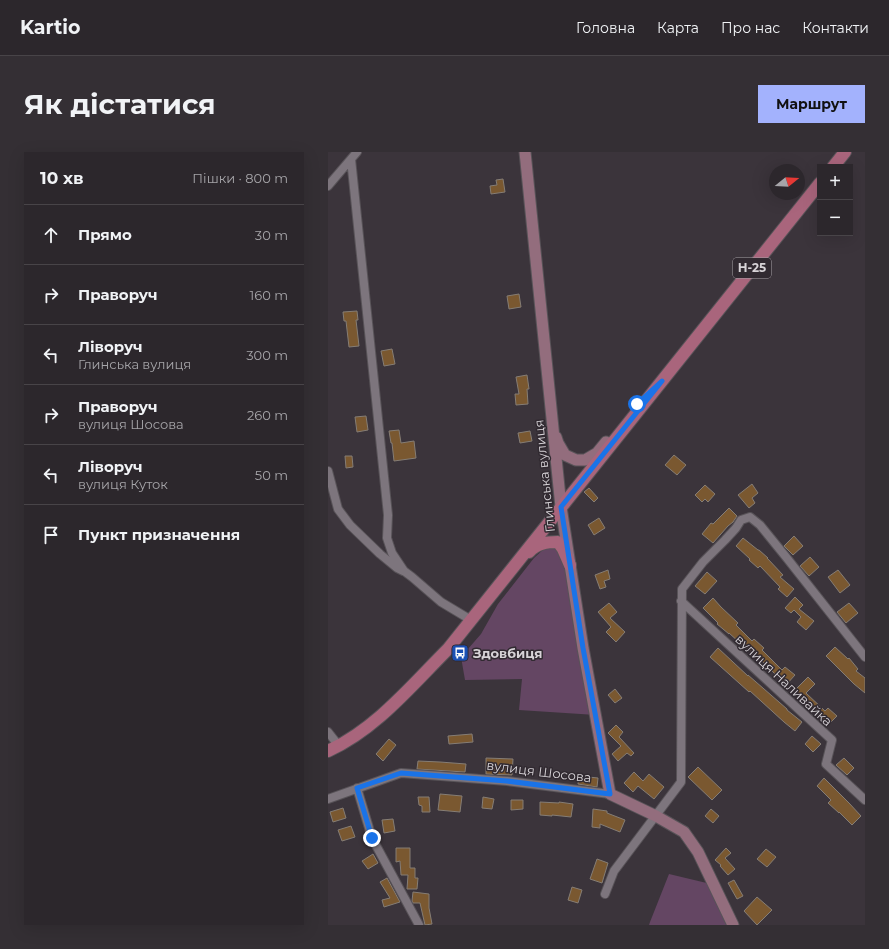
<!DOCTYPE html>
<html lang="uk">
<meta charset="utf-8">
<style>
:root{--surface:#2c272c;--page:#342f34;--text:#f1f3f6;--muted:#a6a5a9;--line:#484448;--accent:#a3b2fd}
body{margin:0;font-family:Montserrat,sans-serif;background:var(--page);color:var(--text)}
.controls{position:absolute;right:12px;top:12px;display:grid;overflow:hidden;border-radius:0px;box-shadow:0 4px 16px #0002}
.controls button{width:36px;height:36px;display:grid;place-items:center;padding:0;border:0;border-bottom:1px solid var(--line);background:var(--surface);color:var(--text);font:20px sans-serif}
.compass{position:absolute;left:441px;top:12px;width:36px;height:36px;border-radius:50%;background:var(--surface);box-shadow:0 4px 16px #0002;rotate:72deg}
.stop{position:absolute;width:12px;height:12px;margin:-9px;border:3px solid #1a73e8;border-radius:50%;background:#fff}
.stop.end{background:#1a73e8;border-color:#fff;box-shadow:0 1px 4px #0008}
.list{margin:0;padding:0;list-style:none}
h2{display:flex;justify-content:space-between;align-items:center;height:52px;margin:0;padding:0 16px;font-size:17px}
h2 small{font-size:13px;font-weight:400;color:var(--muted)}
.list li{display:grid;grid-template-columns:26px 1fr auto;gap:12px;align-items:center;box-sizing:border-box;height:60px;padding:0 16px;border-top:1px solid var(--line)}
.list b{display:block;font-size:15px;white-space:nowrap}
.list p{margin:0;font-size:13px;white-space:nowrap;color:var(--muted)}
.list em{font-size:13px;font-style:normal;color:var(--muted)}
.icon{flex:none;width:22px;height:22px;fill:none;stroke:currentColor;stroke-width:2;stroke-linecap:round;stroke-linejoin:round}
.map{position:relative;flex:none;width:537px;height:773px;overflow:hidden;border-radius:0px}
header{display:flex;align-items:center;gap:24px;box-sizing:border-box;height:56px;padding:0 20px;background:var(--surface);border-bottom:1px solid var(--line)}
header strong{font-size:19px}
nav{display:flex;gap:22px;margin-inline-start:auto;font-size:14px}
.intro{display:flex;align-items:center;justify-content:space-between;box-sizing:border-box;height:96px;padding:0 24px}
h1{margin:0;font-size:28px}
.button{padding:10px 18px;border-radius:0px;background:var(--accent);color:#111;font-size:14px;font-weight:700}
main{display:flex;gap:24px;padding:0 24px}
aside{flex:1;background:var(--surface);border-radius:0px;box-shadow:0 4px 16px #0002}
.map>svg:first-child{display:block}
.green{fill:#644663}
.building{fill:#7a5830;stroke:#857d75}
.lines{fill:none;stroke-linecap:round;stroke-linejoin:round}
.street-casing{stroke:#585358;stroke-width:10}
.secondary-casing{stroke:#585358;stroke-width:13}
.primary-casing{stroke:#585358;stroke-width:14}
.street{stroke:#7d757d;stroke-width:8}
.secondary{stroke:#936d7d;stroke-width:11}
.primary{stroke:#a9657c;stroke-width:12}
.route{stroke:#1a73e8;stroke-width:5}
.labels{text-anchor:middle;stroke-width:3;stroke-linejoin:round;paint-order:stroke}
.shield{fill:#312a31;stroke:#a5a0a5;stroke-width:1}
.shield-label{font-size:12px;font-weight:bold;fill:#d7d3d7}
.street-label{font-size:13px;fill:#d7d3d7;stroke:#312a31}
.poi-label{font-size:13px;font-weight:bold;fill:#d7d3d7;stroke:#312a31;text-anchor:start}
</style>
<header>
<strong>Kartio</strong>
<nav><a>Головна</a><a>Карта</a><a>Про нас</a><a>Контакти</a></nav>
</header>
<div class="intro"><h1>Як дістатися</h1><a class="button">Маршрут</a></div>
<main>
<aside>
<h2>10 хв<small>Пішки · 800 m</small></h2>
<ul class="list">
<li><svg class="icon" aria-label="ahead" viewBox="0 0 24 24"><path d="M12 20V5M6 11l6-6 6 6"/></svg><div><b>Прямо</b></div><em>30 m</em></li>
<li><svg class="icon" aria-label="right" viewBox="0 0 24 24"><path d="M7 20v-9h11M14 6l5 5-5 5"/></svg><div><b>Праворуч</b></div><em>160 m</em></li>
<li><svg class="icon" aria-label="left" viewBox="0 0 24 24"><path d="M17 20v-9H6M10 6l-5 5 5 5"/></svg><div><b>Ліворуч</b><p>Глинська вулиця</p></div><em>300 m</em></li>
<li><svg class="icon" aria-label="right" viewBox="0 0 24 24"><path d="M7 20v-9h11M14 6l5 5-5 5"/></svg><div><b>Праворуч</b><p>вулиця Шосова</p></div><em>260 m</em></li>
<li><svg class="icon" aria-label="left" viewBox="0 0 24 24"><path d="M17 20v-9H6M10 6l-5 5 5 5"/></svg><div><b>Ліворуч</b><p>вулиця Куток</p></div><em>50 m</em></li>
<li><svg class="icon" aria-label="arrive" viewBox="0 0 24 24"><path d="M6 21V4h12l-3 4 3 4H6"/></svg><div><b>Пункт призначення</b></div></li>
</ul>
</aside>
<div class="map">
<svg width="537" height="773" viewBox="0 0 537 773">
<rect width="100%" height="100%" fill="#3b343b"/>
<path class="green" d="M234 394 268 563 191 558 194 527 137 528 133 505 153 482 170 452 206 406 218 395Z
M341 722 387 733 405 773H321L322 770Z"/>
<path class="building" d="M175 27 177 40 163 42 162 34 169 33 168 28Z
M191 142 193 155 181 157 179 144Z
M29 159 30 168H28L31 194 21 195 18 169H16L15 160Z
M64 197 67 212 56 214 53 199Z
M199 223 201 237H199L200 252 188 253 187 242H191L188 225Z
M38 264 40 278 29 280 27 265Z
M71 278 73 291 86 289 88 306 66 309 64 291H63L61 279Z
M202 279 204 289 192 291 190 281Z
M346 303 358 313 349 323 337 313Z
M17 304H24L25 315 18 316Z
M424 332 430 341 424 346 427 351 421 356 410 343Z
M377 333 387 342 380 350 377 347 374 350 367 343Z
M261 336 270 346 266 350 256 340Z
M401 356 409 364 405 370 400 374 385 391 374 382 383 371 385 372Z
M271 366 277 376 266 383 260 373Z
M466 384 475 394 465 403 456 394Z
M415 386 430 398H431L440 406H439L455 423 452 425 466 437 459 445 450 437 452 435 432 414 430 416 421 408 422 407 408 394Z
M482 405 491 415 481 424 472 414Z
M280 418 282 427 276 429 278 435 272 437 267 423Z
M510 418 522 433 512 441 500 425Z
M379 420 389 429 377 442 367 434Z
M467 445 475 453 471 457 486 469 478 478 469 470 473 465 466 458 463 461 457 456Z
M385 446 393 455 410 471 408 473 424 489 426 487 436 496 434 498 454 518 457 515 467 523 458 533 429 504 412 491 401 481V482L389 472 390 471 375 456Z
M281 451 289 460 282 466 297 480 288 490 278 480 283 475 270 460Z
M521 451 530 461 518 471 509 460Z
M507 495 520 507 521 506 530 517 528 519 537 526V541L526 532 498 504Z
M390 496 420 524V523L459 557V558L474 570 467 579 456 570 422 539 421 540 382 505Z
M480 525 487 532 478 541 497 559 500 556 509 564 500 573 485 558V559L476 550H477L466 539Z
M287 537 294 546 287 551 280 543Z
M288 573 295 580 291 585 306 601 303 604 299 601 290 609 284 602 293 594 280 581Z
M144 582 145 590 121 592 120 584Z
M484 584 493 592 485 600 477 592Z
M61 587 68 593 55 609 48 602Z
M158 606 185 607 184 623 158 622Z
M516 606 526 616 519 623 508 613Z
M90 609 112 610 138 612 137 620 89 617Z
M370 615 394 638 384 648 360 625Z
M306 620 315 629 321 622 336 635 326 647 310 634 305 640 296 631Z
M251 624 270 626 269 635 250 632Z
M496 626 521 651 533 664 524 673 511 660V661L500 651 503 648 489 634Z
M112 642 134 644 132 660 110 658Z
M90 645H101L102 660H94V654L91 653Z
M155 645 166 647 164 657 154 656Z
M183 648H195V657L183 658Z
M212 650 231 651V650L245 652 243 665 224 663V664L212 663Z
M15 656 18 666 5 670 2 660Z
M265 657 279 659V661L297 668 292 680 272 672V676L264 675Z
M383 657 391 664 385 671 377 664Z
M65 667 67 679 56 681 54 668Z
M23 674 27 685 14 689 10 678Z
M68 696H82V716H87V726H90L89 737H79L80 723H73L72 709 68 710Z
M398 696 403 701 397 706 407 717 400 723 392 714 393 713 387 708Z
M438 697 448 705 439 715 429 707Z
M45 702 50 711 40 717 34 709Z
M269 707 280 711 274 731 262 727Z
M59 726 72 750 56 755 54 748 62 746 52 730Z
M406 728 415 744 409 747 400 731Z
M244 735 254 738 250 751 240 748Z
M85 740 101 742V756L104 772 97 773 92 751H85L84 749Z
M429 745 444 758 429 773 416 759Z"/>
<g class="lines">
<g class="street-casing">
<path id="street" d="M29 0 23 7 60 363 59 386 64 401 76 419 84 425 113 450 143 468
M0 34 23 7
M0 319 10 357 22 373 52 402 69 416 75 419
M353 449 504 588 498 612 537 648
M0 580 11 594
M29 636 44 686 91 773
M0 647 73 621 179 629 282 642
M277 742 286 719 353 630 354 437 375 410 397 388 408 376 413 368 422 365 432 373 458 405 537 505"/>
</g>
<g class="secondary-casing">
<path id="secondary" d="M197 0 233 355 255 496 282 642 328 664 356 680 370 700 405 773
M228 285 230 291 237 303 248 308H257L269 301 278 290"/>
</g>
<g class="primary-casing">
<path id="primary" d="M505 15 517 0
M201 400C209 391 219 390 230 390L235 397 242 413
M0 599C48 577 83 534 120 497L492 31"/>
</g>
<use href="#street" class="street"/>
<use href="#secondary" class="secondary"/>
<use href="#primary" class="primary"/>
</g>
<g class="lines">
<path class="route" d="M44 686 29 636 73 621 179 629 282 642 255 496 233 355 334 229 309 252"/>
</g>
<defs>
<g id="bus-square" transform="scale(0.9)"><rect x="-9" y="-9" width="18" height="18" rx="4" fill="#1a4fb4" stroke="#312a31"/><path d="M-5-6H5V4H4V6H2V4H-2V6H-4V4H-5ZM-3.5-4V0h7V-4ZM-3.5 1.2v1.5H-2V1.2ZM2 1.2v1.5H3.5V1.2Z" fill="#fff"/></g>
</defs>
<g fill-rule="evenodd">
<use href="#bus-square" x="132" y="501"/>
</g>
<g class="labels">
<rect class="shield" x="405" y="106" width="38" height="20" rx="3"/>
<g class="shield-label">
<text x="424" y="120">Н-25</text>
</g>
<g class="street-label">
<text transform="translate(216 324) rotate(-96)" y="5">Глинська вулиця</text>
<text transform="translate(456 528) rotate(43)" y="5">вулиця Наливайка</text>
<text transform="translate(211 619) rotate(7)" y="5">вулиця Шосова</text>
</g>
<g class="poi-label">
<text x="145" y="506">Здовбиця</text>
</g>
</g>
</svg>
<div class="controls">
<button>+</button>
<button>−</button>
</div>
<svg class="compass" viewBox="-18 -18 36 36"><path d="M0-13l5 13h-10z" fill="#e53935"/><path d="M0 13l5-13h-10z" fill="#a6a5a9"/></svg>
<div class="stop" style="left:309px;top:252px"></div>
<div class="stop end" style="left:44px;top:686px"></div>
</div>
</main>
